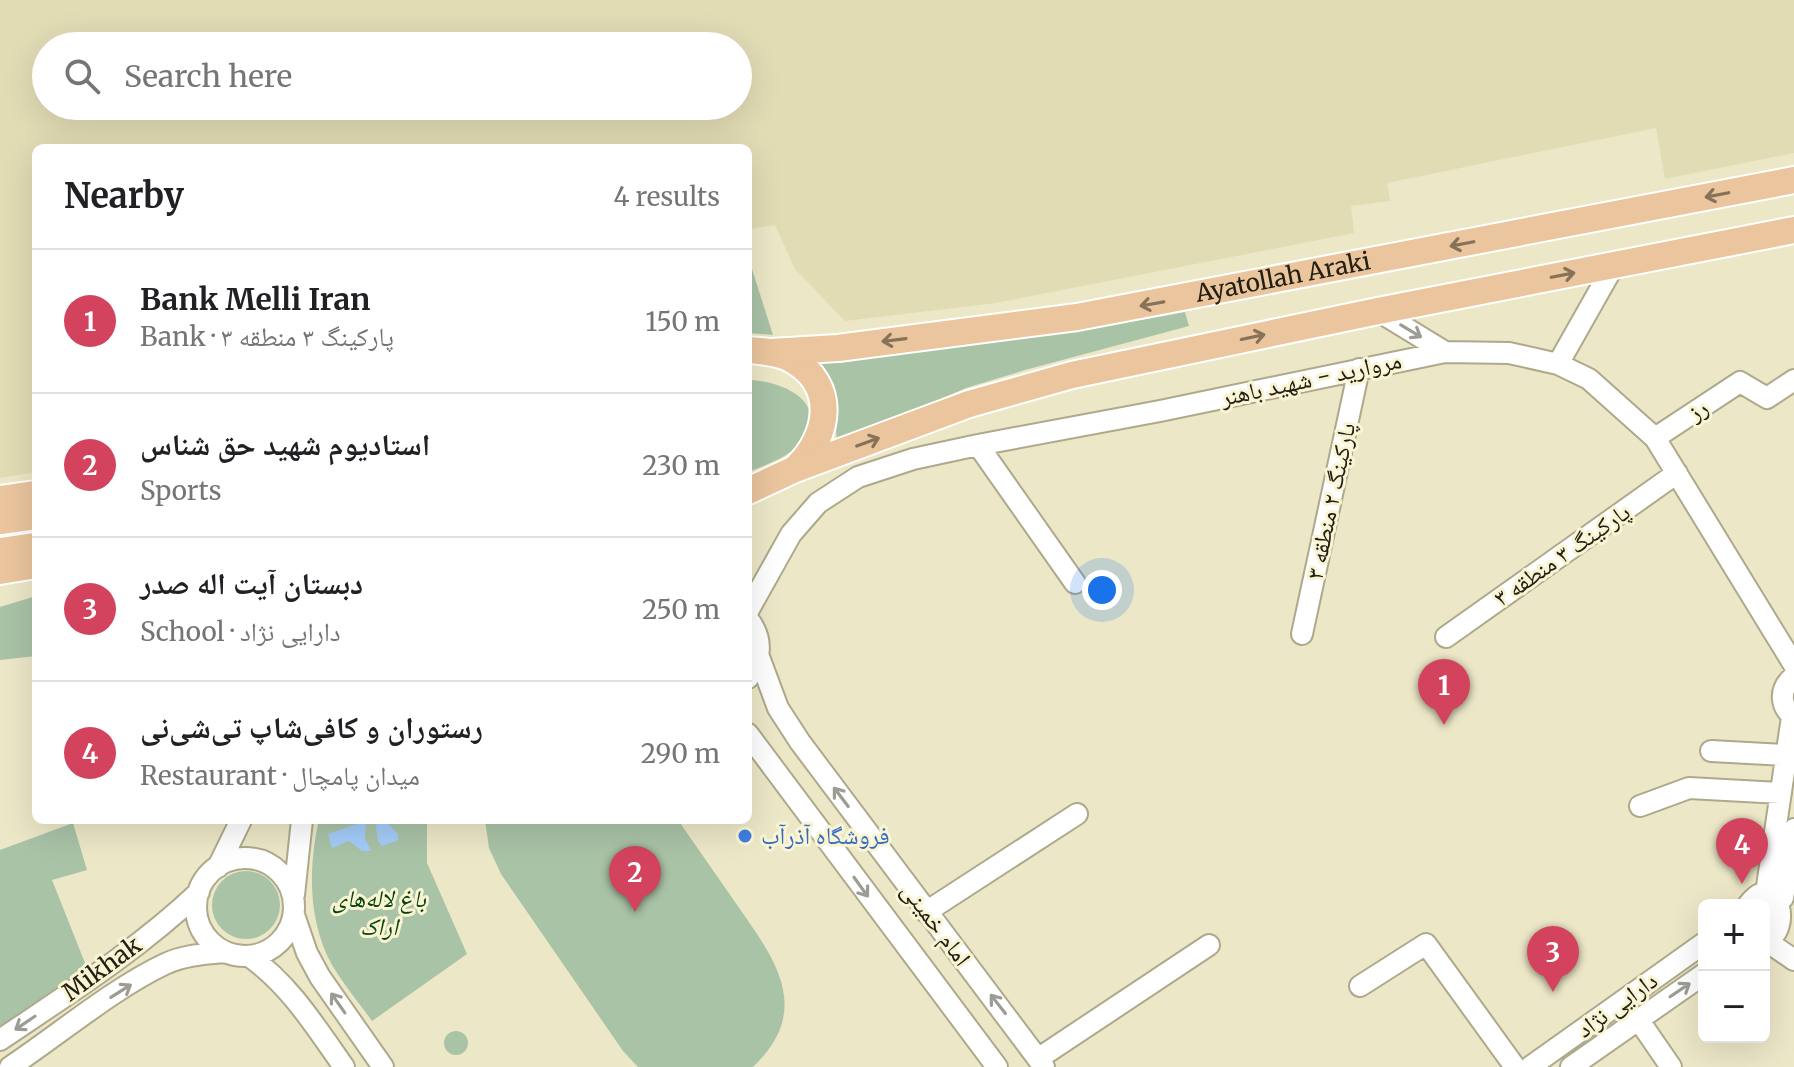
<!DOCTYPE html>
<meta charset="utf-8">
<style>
:root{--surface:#fff;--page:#f2f2f2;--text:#202124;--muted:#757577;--line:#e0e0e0;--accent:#d3435e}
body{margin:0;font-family:Merriweather,"Noto Naskh Arabic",serif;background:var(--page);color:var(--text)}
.controls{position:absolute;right:24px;bottom:24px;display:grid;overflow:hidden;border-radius:12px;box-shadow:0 8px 32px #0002}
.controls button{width:72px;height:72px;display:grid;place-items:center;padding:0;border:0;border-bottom:2px solid var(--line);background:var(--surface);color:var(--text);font:40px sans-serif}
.you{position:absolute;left:1102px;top:590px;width:28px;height:28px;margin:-20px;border:6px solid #fff;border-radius:50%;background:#1a73e8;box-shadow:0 0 0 12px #1a73e833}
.badge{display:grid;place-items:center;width:52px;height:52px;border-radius:50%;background:var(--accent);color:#fff;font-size:26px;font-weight:700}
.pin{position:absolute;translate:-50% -66px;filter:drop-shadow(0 2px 4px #0008)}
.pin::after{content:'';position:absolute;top:42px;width:28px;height:24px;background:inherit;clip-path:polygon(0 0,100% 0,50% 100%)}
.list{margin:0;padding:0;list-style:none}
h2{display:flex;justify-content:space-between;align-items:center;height:104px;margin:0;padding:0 32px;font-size:34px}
h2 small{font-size:26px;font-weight:400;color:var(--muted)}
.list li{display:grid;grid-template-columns:52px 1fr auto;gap:24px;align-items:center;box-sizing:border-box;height:144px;padding:0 32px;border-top:2px solid var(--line)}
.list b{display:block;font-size:30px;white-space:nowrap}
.list p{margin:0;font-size:26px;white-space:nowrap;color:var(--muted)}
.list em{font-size:26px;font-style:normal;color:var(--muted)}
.icon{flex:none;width:44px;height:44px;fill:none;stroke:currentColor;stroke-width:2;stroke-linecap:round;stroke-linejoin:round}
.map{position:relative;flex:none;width:1794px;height:1067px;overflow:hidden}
.search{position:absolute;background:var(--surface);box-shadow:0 8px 32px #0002;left:32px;top:32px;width:720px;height:88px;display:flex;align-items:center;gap:20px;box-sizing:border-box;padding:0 28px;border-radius:44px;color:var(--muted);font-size:30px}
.panel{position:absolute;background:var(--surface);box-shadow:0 8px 32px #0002;left:32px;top:144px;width:720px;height:680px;border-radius:12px}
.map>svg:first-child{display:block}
.built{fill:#e2dcb5;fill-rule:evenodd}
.green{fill:#a9c3a7}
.water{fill:#a3ccf9}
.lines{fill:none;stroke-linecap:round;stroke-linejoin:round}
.minor-casing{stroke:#aea98b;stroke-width:24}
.major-casing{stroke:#fff;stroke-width:30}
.minor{stroke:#fff;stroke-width:20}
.major{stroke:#eac59d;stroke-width:26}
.oneway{stroke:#867258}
.oneway2{stroke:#9c9b95}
.shop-dot{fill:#3f7fe0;stroke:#f9f4d4;stroke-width:3}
.labels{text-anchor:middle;stroke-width:6;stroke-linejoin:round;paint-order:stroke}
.street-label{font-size:24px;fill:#222014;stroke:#f9f4d4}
.shop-label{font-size:24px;fill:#366cbe;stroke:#f9f4d4;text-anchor:start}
.park-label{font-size:24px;font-style:italic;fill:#044408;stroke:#f9f4d4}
</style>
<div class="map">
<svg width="1794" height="1067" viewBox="0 0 1794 1067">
<rect width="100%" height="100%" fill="#ece7c7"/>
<path class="built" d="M0 0H1794V153L1665 179 1656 128 1387 183 1390 201 1351 206 1354 233 996 303 845 321 795 269 775 225 748 229V148H36V472L0 478ZM738 46V106H46V46Z"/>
<path class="green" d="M748 266H751L773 335 748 333Z
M1185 312 1189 326 1025 370 966 388 837 444 834 398 813 364 1091 329Z
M748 380C775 380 825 397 807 434 796 455 768 464 748 472Z
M36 596V656L0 660V607Z
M319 820H427V863L467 954 372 1021C359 1003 344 985 332 965 308 922 308 867 319 820Z
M485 820H678C697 847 716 875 735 902 773 957 815 1008 753 1067H638L623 1051 501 874 489 848Z
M73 823 87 870 52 880 87 968 0 1029V850Z
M212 905a34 34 0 1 1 68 0a34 34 0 1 1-68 0Z
M444 1043a12 12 0 1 1 24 0a12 12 0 1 1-24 0Z"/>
<path class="water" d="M375 820H390L389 825 398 834V840L382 846 378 841Z
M366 821 365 838 371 851H362L349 841 332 848 328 834Z"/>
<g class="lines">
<g class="minor-casing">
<path id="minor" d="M1378 311 1445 352
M1558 364 1614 265
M1655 438 1740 382 1767 398 1794 380
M978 445 1075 583
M748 611 791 534 818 503 858 477 913 459 978 445 1160 411 1445 352 1509 353 1558 364 1589 379 1655 438 1794 665
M748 619C763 638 762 659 748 678
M1302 634 1359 369
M1446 637 1677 473
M759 657 778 708 800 742 1044 1067
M1794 676C1779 689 1779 705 1794 718
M748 734 997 1067
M1711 751 1786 755
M1640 806 1689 788 1781 793
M196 907a49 49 0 1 1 98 0a49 49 0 1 1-98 0Z
M218 867 241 820
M1766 893 1792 717
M294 895 302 820
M1783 898 1794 829
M1748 905C1778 865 1794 935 1764 940
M926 912 1077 814
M294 915 307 953 320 977 383 1067
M1765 940 1794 960
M249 956C290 985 315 1026 344 1067
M1360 986 1426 944 1515 1067
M1638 1019 1671 1067
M0 1040C68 994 139 949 199 892
M1039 1058 1209 945
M10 1067C58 1035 114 988 165 964 184 955 205 954 226 952
M1530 1067 1704 943
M1571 1067 1704 974"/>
</g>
<g class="major-casing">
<g id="major">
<path d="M748 350C762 351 779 352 791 359 837 384 830 435 797 467"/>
<path id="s1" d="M771 352 838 348 1077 317 1794 180"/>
<path d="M748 491 795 469 969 404 1072 375 1378 311 1794 230"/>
<path d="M0 499 36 494"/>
<path d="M0 521 36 516"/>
<path d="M0 551 36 546"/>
<path d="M0 571 36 565"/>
</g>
</g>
<use href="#minor" class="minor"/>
<use href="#major" class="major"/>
</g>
<defs><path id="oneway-shaft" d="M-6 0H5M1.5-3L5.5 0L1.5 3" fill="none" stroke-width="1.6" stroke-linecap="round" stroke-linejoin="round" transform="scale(2)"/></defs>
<g class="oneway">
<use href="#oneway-shaft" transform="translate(1717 195) rotate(169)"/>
<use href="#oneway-shaft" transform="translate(1462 244) rotate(169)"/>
<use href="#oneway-shaft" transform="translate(1563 275) rotate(-11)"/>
<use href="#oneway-shaft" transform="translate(1152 304) rotate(170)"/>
<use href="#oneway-shaft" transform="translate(1253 337) rotate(-12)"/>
<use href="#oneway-shaft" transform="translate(894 340) rotate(173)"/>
<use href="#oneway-shaft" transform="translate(868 442) rotate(-20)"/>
</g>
<g class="oneway2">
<use href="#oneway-shaft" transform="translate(1411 331) rotate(31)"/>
<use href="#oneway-shaft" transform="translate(841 797) rotate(-127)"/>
<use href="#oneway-shaft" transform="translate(861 887) rotate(54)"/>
<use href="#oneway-shaft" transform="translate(1680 990) rotate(-34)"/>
<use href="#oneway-shaft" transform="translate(121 991) rotate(-32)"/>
<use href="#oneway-shaft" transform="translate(338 1003) rotate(-125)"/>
<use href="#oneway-shaft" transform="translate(998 1004) rotate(-128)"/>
<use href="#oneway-shaft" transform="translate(25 1023) rotate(146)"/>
</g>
<circle class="shop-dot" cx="745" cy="836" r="8"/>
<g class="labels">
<g class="street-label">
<text dy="8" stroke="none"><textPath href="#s1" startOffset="518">Ayatollah Araki</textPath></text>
<text transform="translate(1311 379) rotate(-12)" y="8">مروارید - شهید باهنر</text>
<text transform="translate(1698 410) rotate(-33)" y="8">رز</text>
<text transform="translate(1331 501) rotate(-78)" y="8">پارکینگ ۲ منطقه ۳</text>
<text transform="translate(1562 555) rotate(-35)" y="8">پارکینگ ۳ منطقه ۳</text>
<text transform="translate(936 924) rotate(53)" y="8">امام خمینی</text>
<text transform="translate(102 969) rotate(-36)" y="8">Mikhak</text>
<text transform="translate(1617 1005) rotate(-36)" y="8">دارایی نژاد</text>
</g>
<g class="shop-label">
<text x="761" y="844">فروشگاه آذرآب</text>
</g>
<g class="park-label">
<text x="379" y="907">باغ لاله‌های<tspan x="379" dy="28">اراک</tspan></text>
</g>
</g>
</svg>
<div class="controls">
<button>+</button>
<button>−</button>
</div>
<div class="you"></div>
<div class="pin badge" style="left:1444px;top:725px">1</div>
<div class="pin badge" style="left:635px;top:912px">2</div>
<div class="pin badge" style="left:1553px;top:992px">3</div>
<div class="pin badge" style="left:1742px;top:884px">4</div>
<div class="search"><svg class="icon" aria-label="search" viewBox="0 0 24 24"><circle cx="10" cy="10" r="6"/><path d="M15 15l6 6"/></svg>Search here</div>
<section class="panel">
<h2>Nearby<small>4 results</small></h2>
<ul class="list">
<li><span class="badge">1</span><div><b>Bank Melli Iran</b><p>Bank · پارکینگ ۳ منطقه ۳</p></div><em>150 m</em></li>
<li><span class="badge">2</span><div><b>استادیوم شهید حق شناس</b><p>Sports</p></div><em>230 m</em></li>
<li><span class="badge">3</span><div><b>دبستان آیت اله صدر</b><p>School · دارایی نژاد</p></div><em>250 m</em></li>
<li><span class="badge">4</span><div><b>رستوران و کافی‌شاپ تی‌شی‌نی</b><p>Restaurant · میدان پامچال</p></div><em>290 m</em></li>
</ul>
</section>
</div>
